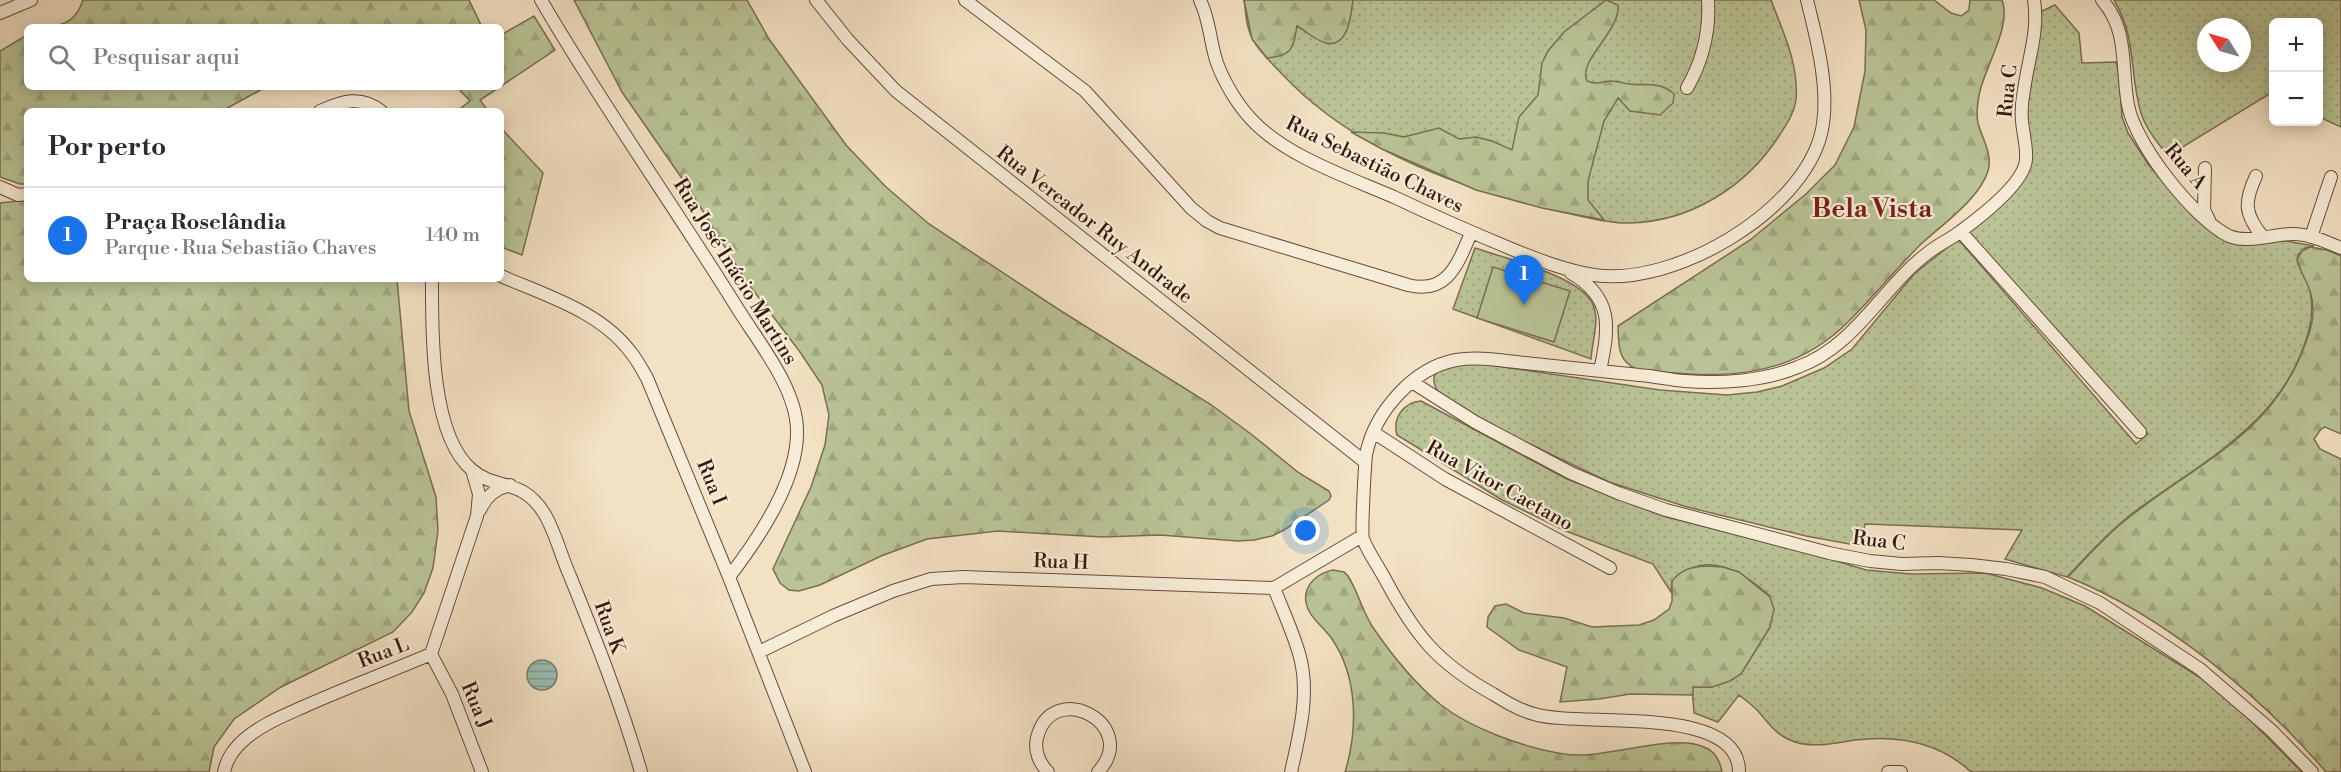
<!DOCTYPE html>
<html lang="pt">
<meta charset="utf-8">
<style>
:root{--surface:#fff;--page:#f7f7f7;--text:#2b2b33;--muted:#7c7c81;--line:#e1e1e2;--accent:#1a73e8}
body{margin:0;font-family:"Libre Bodoni",serif;background:var(--page);color:var(--text)}
.controls{position:absolute;right:18px;top:18px;display:grid;overflow:hidden;border-radius:9px;box-shadow:0 3px 15px #0003}
.controls button{width:54px;height:54px;display:grid;place-items:center;padding:0;border:0;border-bottom:2px solid var(--line);background:var(--surface);color:var(--text);font:30px sans-serif}
.compass{position:absolute;left:2197px;top:18px;width:54px;height:54px;border-radius:50%;background:var(--surface);box-shadow:0 3px 15px #0003;rotate:307deg}
.you{position:absolute;left:1306px;top:531px;width:21px;height:21px;margin:-15px;border:4px solid #fff;border-radius:50%;background:#1a73e8;box-shadow:0 0 0 9px #1a73e833}
.badge{display:grid;place-items:center;width:39px;height:39px;border-radius:50%;background:var(--accent);color:#fff;font-size:20px;font-weight:700}
.pin{position:absolute;translate:-50% -50px;filter:drop-shadow(0 2px 3px #0008)}
.pin::after{content:'';position:absolute;top:32px;width:21px;height:18px;background:inherit;clip-path:polygon(0 0,100% 0,50% 100%)}
.list{margin:0;padding:0;list-style:none}
h2{display:flex;justify-content:space-between;align-items:center;height:78px;margin:0;padding:0 24px;font-size:26px}
h2 small{font-size:20px;font-weight:400;color:var(--muted)}
.list li{display:grid;grid-template-columns:39px 1fr auto;gap:18px;align-items:center;box-sizing:border-box;height:96px;padding:0 24px;border-top:2px solid var(--line)}
.list b{display:block;font-size:22px;white-space:nowrap}
.list p{margin:0;font-size:20px;white-space:nowrap;color:var(--muted)}
.list em{font-size:20px;font-style:normal;color:var(--muted)}
.icon{flex:none;width:33px;height:33px;fill:none;stroke:currentColor;stroke-width:2;stroke-linecap:round;stroke-linejoin:round}
.map{position:relative;flex:none;width:2341px;height:772px;overflow:hidden}
.search{position:absolute;background:var(--surface);box-shadow:0 3px 15px #0003;left:24px;top:24px;width:480px;height:66px;display:flex;align-items:center;gap:15px;box-sizing:border-box;padding:0 21px;border-radius:9px;color:var(--muted);font-size:22px}
.panel{position:absolute;background:var(--surface);box-shadow:0 3px 15px #0003;left:24px;top:108px;width:480px;height:174px;border-radius:9px}
.map>svg:first-child{display:block}
.grass{fill:url(#grass-dots);stroke:#796e51;stroke-width:1.5;fill-rule:evenodd}
.forest{fill:url(#forest-firs);stroke:#796e51;stroke-width:1.5}
.pitch{fill:#b9c395;stroke:#796e51;stroke-width:1.5}
.water{fill:url(#water-rules);stroke:#747c71;stroke-width:1.5}
.lines{fill:none;stroke-linecap:round;stroke-linejoin:round}
.street-casing{stroke:#684b3a;stroke-width:14}
.street{stroke:#f7ecd8;stroke-width:12}
.labels{text-anchor:middle;stroke-width:4.5;stroke-linejoin:round;paint-order:stroke}
.street-label{font-size:20px;fill:#39190d;stroke:#f7ecd8}
.district-label{font-size:26px;font-weight:bold;fill:#7a1f14;stroke:#f7ecd8}
</style>
<div class="map">
<svg width="2341" height="772" viewBox="0 0 2341 772">
<defs>
<pattern id="grass-dots" width="8" height="8" patternUnits="userSpaceOnUse" patternTransform="scale(1.5)"><rect width="8" height="8" fill="#b9c395"/><path d="M2 2h.1M6 6h.1" fill="none" stroke="#a0a77f" stroke-width="1.8" stroke-linecap="round"/></pattern>
<pattern id="forest-firs" width="22" height="20" patternUnits="userSpaceOnUse" patternTransform="scale(1.5)"><rect width="22" height="20" fill="#b9c395"/><path d="M5 1l3.5 6h-7zM16 11l3.5 6h-7z" fill="#a0a77f"/></pattern>
<pattern id="water-rules" width="6" height="5" patternUnits="userSpaceOnUse" patternTransform="scale(1.5)"><rect width="6" height="5" fill="#9bbeb3"/><path d="M0 2.5h6" fill="none" stroke="#7f9a90"/></pattern>
</defs>
<rect width="100%" height="100%" fill="#f3e1c3"/>
<filter id="stains"><feTurbulence type="fractalNoise" baseFrequency=".00333" numOctaves="4"/><feColorMatrix values="0 0 0 0 .2 0 0 0 0 .09 0 0 0 0 .02 0 0 0 .5 -.17"/></filter>
<radialGradient id="worn" r=".72"><stop offset=".6" stop-color="#630" stop-opacity="0"/><stop offset="1" stop-color="#630" stop-opacity=".3"/></radialGradient>
<path class="grass" d="M1244 0H1771C1783 32 1799 64 1796 100 1794 114 1786 125 1779 136 1746 187 1690 222 1629 223 1609 224 1586 217 1566 213 1465 191 1354 151 1282 74 1272 63 1260 53 1253 40 1246 28 1246 13 1244 0Z
M2114 0H2341V127L2319 117 2318 22H2274L2273 96 2269 94 2168 156C2157 142 2146 129 2141 113 2129 73 2137 38 2114 0ZM2206 27H2242V63H2206Z
M2055 5 2079 33 2082 63 2116 62 2119 73 2122 117 2128 133 2148 164 2184 206 2208 227 2314 246 2305 248 2298 255C2295 265 2303 272 2307 280 2313 297 2313 313 2309 330 2284 425 2201 461 2129 516 2106 534 2087 556 2067 577L2005 559 2022 530 1865 524 1860 546 1806 536 1687 507 1609 482 1492 426 1439 393C1420 365 1458 364 1476 363L1660 390 1727 395 1757 392 1782 386 1824 368 1852 349 1914 274 1958 239 2136 444 2148 434 1966 232 2024 178 2025 118 2040 33V12Z
M1475 248C1504 258 1585 277 1594 307 1599 322 1592 343 1591 359L1453 309Z
M1421 401 1567 479 1663 516 1817 555 1866 570 1911 574 1985 573 2042 588 2085 606 2201 678 2244 714 2302 772H1971C1939 742 1897 735 1855 740 1835 743 1814 748 1795 742 1776 736 1769 723 1757 710 1751 704 1745 700 1739 695L1718 722 1694 713 1692 687H1712L1741 674 1770 627V596C1751 579 1720 556 1692 568 1685 570 1678 577 1672 581L1671 592 1653 564 1566 531 1502 500 1397 435C1392 418 1404 402 1421 401Z"/>
<path class="forest" d="M83 0H469L482 27H51C68 24 77 18 83 0Z
M574 0H747L769 39 846 145 885 186 929 224 1061 311 1210 404 1251 434 1299 473 1329 491 1331 496 1329 500 1284 530 1272 536 1254 540 1238 541 1160 535 1102 537 998 531 927 539 881 556 820 585 799 591 789 590 780 583 773 569 811 487 825 445 829 415 822 385 800 352 744 278 688 187 622 92Z
M1244 0H1353C1351 14 1349 48 1326 43 1316 41 1306 31 1297 26 1293 49 1292 56 1267 58L1252 39Z
M1606 0 1618 5C1621 31 1577 61 1587 81 1596 85 1601 82 1610 81 1617 81 1623 83 1629 84 1647 86 1660 81 1674 94L1673 103 1660 115 1630 111 1618 98 1604 121 1588 181V200L1604 220 1542 208 1476 190 1382 149 1351 132 1384 133 1404 137 1439 128 1459 139 1476 137 1492 141 1512 150 1519 117 1538 95 1542 63 1548 51 1564 32Z
M1859 0H1934L1951 13 1961 16 1969 10 1970 0H2002C2012 25 1986 65 1980 91 1978 100 1976 114 1978 123 1982 138 1993 155 1988 171 1980 198 1942 225 1921 244 1896 269 1874 296 1849 321 1789 382 1715 379 1636 369 1617 360 1619 345 1618 326L1750 240 1806 194 1835 165 1854 127 1865 71 1866 30Z
M534 16 555 50 501 86V35Z
M27 35V87H266L222 111H27V184H20L0 177V51Z
M457 87H500L480 100 488 111H457L470 101Z
M501 128 543 173 522 255 501 247Z
M27 200V279H397L409 411 436 497 438 531 433 568 424 593 412 612 393 632 281 687 234 719 214 747 209 772H0V203Z
M2310 247 2327 250 2341 256V434L2325 427 2321 429 2314 439 2320 449 2341 459V772H2326C2260 695 2163 615 2068 577 2087 557 2105 536 2127 519 2191 467 2267 437 2301 355 2306 342 2313 326 2313 311 2313 287 2303 280 2297 260L2302 251Z
M1706 566 1723 567 1739 572 1770 597 1774 609 1770 627 1741 674 1730 681 1712 687H1693V695L1630 694 1599 699 1560 702 1567 667 1519 650 1487 627 1488 617 1495 606 1506 604 1524 613 1564 618 1592 627 1639 625 1654 620 1669 609 1672 601V581C1682 569 1691 567 1706 566Z
M1333 570 1344 572 1348 576C1358 592 1362 610 1372 626 1391 654 1414 683 1441 705 1472 729 1525 748 1564 754 1601 761 1672 732 1704 747 1715 751 1720 761 1722 772H1345C1358 730 1358 677 1332 639 1324 627 1308 617 1306 602 1303 585 1318 573 1333 570Z"/>
<path class="pitch" d="M1493 267 1570 291 1554 342 1477 318Z"/>
<path class="water" d="M527 675a15 15 0 1 1 30 0a15 15 0 1 1-30 0Z"/>
<g class="lines">
<g class="street-casing">
<path id="street" d="M541 0C602 105 672 203 736 306 758 342 797 388 797 431 798 481 758 539 729 577
M816 0 848 40 896 91 1365 462
M965 0 1085 91 1191 208 1207 221 1220 228 1408 285C1448 295 1458 263 1471 233
M1200 0C1210 20 1210 43 1217 63 1224 82 1237 104 1251 119 1285 156 1348 177 1394 197 1434 216 1473 233 1514 250 1539 260 1567 271 1594 275 1673 287 1801 213 1821 134 1831 93 1817 40 1807 0
M2102 0C2129 30 2121 68 2128 105 2135 144 2194 219 2229 236 2249 244 2272 234 2293 234 2310 234 2326 242 2341 248
M0 13 31 0
M1687 88C1703 60 1710 32 1708 0
M320 111C342 101 361 95 381 111
M2205 168 2204 210 2209 220
M2256 176C2244 202 2244 214 2263 237
M0 187 18 195 27 194
M1961 232 2140 432
M2311 237 2331 177
M1571 273C1614 298 1609 328 1600 371
M501 276C547 296 602 312 632 354 638 361 642 370 647 378L729 577 805 772
M432 279C432 330 430 435 472 470 497 491 521 477 544 513 555 531 561 556 570 576 596 640 622 706 641 772
M1412 382 1475 422 1571 473 1618 493 1666 510 1829 553 1870 561 1902 564 1938 563 1971 565 2006 569 2045 577 2100 603 2200 669 2271 730 2312 772
M1373 432 1445 479 1610 568
M480 510C486 496 496 488 510 485
M1274 588C1283 611 1294 634 1300 657 1310 695 1299 736 1291 772
M759 652 833 616 893 591 931 579 963 577 1274 588 1362 536
M431 654 452 694 482 772
M224 772C227 757 235 747 246 738 263 724 283 716 303 707 345 688 389 672 431 654L477 516 479 494 472 470
M1048 772C1039 763 1034 750 1037 738 1052 677 1142 725 1098 772
M1739 772C1740 703 1578 728 1534 714 1519 710 1506 702 1493 694 1437 663 1415 635 1385 579 1378 566 1368 552 1363 539 1361 531 1365 465 1366 455 1374 413 1413 368 1456 360 1479 356 1503 361 1525 363 1563 367 1601 371 1639 375 1655 376 1670 380 1685 381 1721 384 1764 381 1798 367 1856 346 1882 287 1929 252 1939 244 1951 239 1961 231 1980 217 2025 183 2026 159 2027 146 2023 134 2022 121 2021 111 2022 100 2024 90 2028 59 2039 32 2034 0
M1888 772H1901"/>
</g>
<use href="#street" class="street"/>
</g>
<g class="labels">
<g class="street-label">
<text transform="translate(2007 91) rotate(-84)" y="7">Rua C</text>
<text transform="translate(1375 164) rotate(26)" y="7">Rua Sebastião Chaves</text>
<text transform="translate(2186 166) rotate(50)" y="7">Rua A</text>
<text transform="translate(1095 224) rotate(38)" y="7">Rua Vereador Ruy Andrade</text>
<text transform="translate(736 271) rotate(58)" y="7">Rua José Inácio Martins</text>
<text transform="translate(712 482) rotate(68)" y="7">Rua I</text>
<text transform="translate(1500 485) rotate(29)" y="7">Rua Vitor Caetano</text>
<text transform="translate(1879 540) rotate(7)" y="7">Rua C</text>
<text transform="translate(1061 561) rotate(2)" y="7">Rua H</text>
<text transform="translate(610 627) rotate(70)" y="7">Rua K</text>
<text transform="translate(383 652) rotate(-21)" y="7">Rua L</text>
<text transform="translate(477 705) rotate(67)" y="7">Rua J</text>
</g>
<g class="district-label">
<text x="1872" y="217">Bela Vista</text>
</g>
</g>
<rect width="100%" height="100%" filter="url(#stains)"/>
<rect width="100%" height="100%" fill="url(#worn)"/>
</svg>
<div class="controls">
<button>+</button>
<button>−</button>
</div>
<svg class="compass" viewBox="-18 -18 36 36"><path d="M0-13l5 13h-10z" fill="#e53935"/><path d="M0 13l5-13h-10z" fill="#7c7c81"/></svg>
<div class="you"></div>
<div class="pin badge" style="left:1524px;top:305px">1</div>
<div class="search"><svg class="icon" aria-label="search" viewBox="0 0 24 24"><circle cx="10" cy="10" r="6"/><path d="M15 15l6 6"/></svg>Pesquisar aqui</div>
<section class="panel">
<h2>Por perto<small></small></h2>
<ul class="list">
<li><span class="badge">1</span><div><b>Praça Roselândia</b><p>Parque · Rua Sebastião Chaves</p></div><em>140 m</em></li>
</ul>
</section>
</div>
